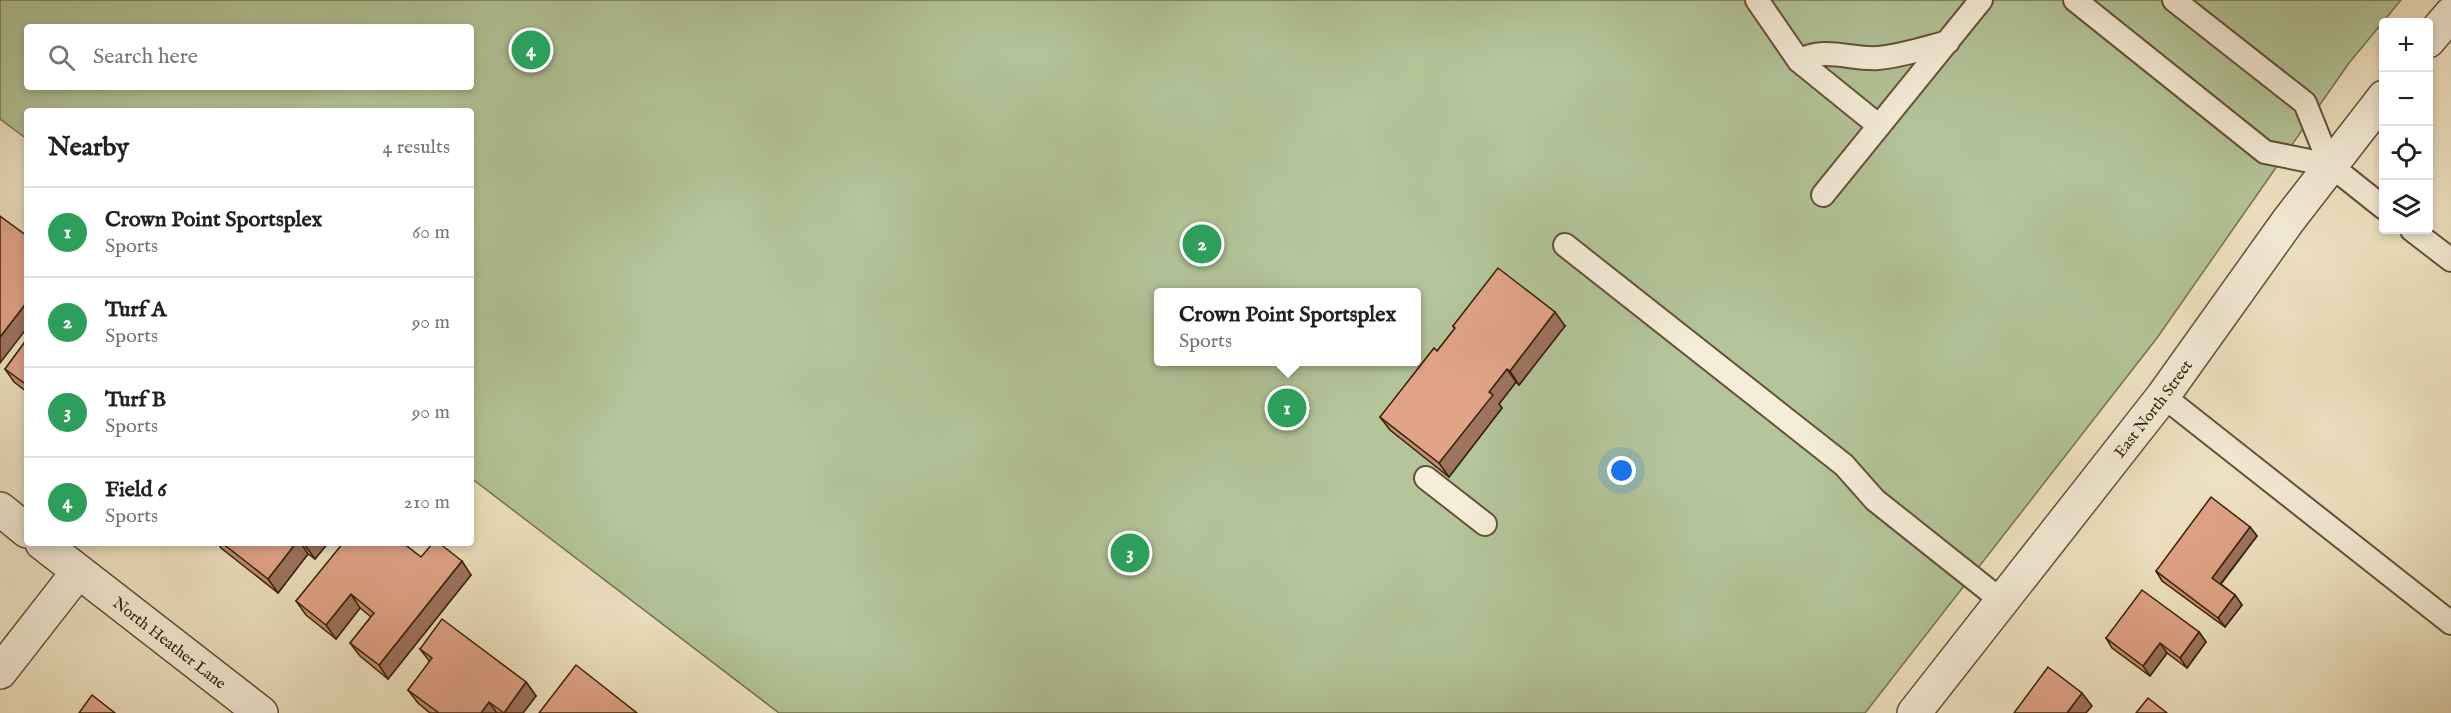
<!DOCTYPE html>
<meta charset="utf-8">
<style>
:root{--surface:#fff;--page:#f2f2f2;--text:#222;--muted:#767676;--line:#e0e0e0;--accent:#2563eb}
body{margin:0;font-family:"IM FELL English",serif;background:var(--page);color:var(--text)}
.controls{position:absolute;right:18px;top:18px;display:grid;overflow:hidden;border-radius:6px;box-shadow:0 3px 9px #0003}
.controls button{width:54px;height:54px;display:grid;place-items:center;padding:0;border:0;border-bottom:2px solid var(--line);background:var(--surface);color:var(--text);font:30px sans-serif}
.you{position:absolute;left:1622px;top:471px;width:21px;height:21px;margin:-15px;border:4px solid #fff;border-radius:50%;background:#1a73e8;box-shadow:0 0 0 9px #1a73e833}
.badge{display:grid;place-items:center;width:39px;height:39px;border-radius:50%;background:var(--accent);color:#fff;font-size:20px;font-weight:700}
.pin{position:absolute;translate:-50% -50%;border:3px solid #fff;box-shadow:0 2px 6px #0006}
.popup{position:absolute;left:1154px;top:288px;width:267px;height:78px;box-sizing:border-box;display:grid;place-content:center;border-radius:6px;background:var(--surface);filter:drop-shadow(0 2px 4px #0005);font-size:20px;white-space:nowrap;color:var(--muted)}
.popup b{font-size:22px;color:var(--text)}
.popup::after{content:'';position:absolute;left:50%;top:100%;margin-left:-12px;border:12px solid transparent;border-top-color:var(--surface)}
.list{margin:0;padding:0;list-style:none}
h2{display:flex;justify-content:space-between;align-items:center;height:78px;margin:0;padding:0 24px;font-size:26px}
h2 small{font-size:20px;font-weight:400;color:var(--muted)}
.list li{display:grid;grid-template-columns:39px 1fr auto;gap:18px;align-items:center;box-sizing:border-box;height:90px;padding:0 24px;border-top:2px solid var(--line)}
.list b{display:block;font-size:22px;white-space:nowrap}
.list p{margin:0;font-size:20px;white-space:nowrap;color:var(--muted)}
.list em{font-size:20px;font-style:normal;color:var(--muted)}
.icon{flex:none;width:33px;height:33px;fill:none;stroke:currentColor;stroke-width:2;stroke-linecap:round;stroke-linejoin:round}
.map{position:relative;flex:none;width:2451px;height:713px;overflow:hidden}
.search{position:absolute;background:var(--surface);box-shadow:0 3px 9px #0003;left:24px;top:24px;width:450px;height:66px;display:flex;align-items:center;gap:15px;box-sizing:border-box;padding:0 21px;border-radius:6px;color:var(--muted);font-size:22px}
.panel{position:absolute;background:var(--surface);box-shadow:0 3px 9px #0003;left:24px;top:108px;width:450px;height:438px;border-radius:6px}
.map>svg:first-child{display:block}
.grass{fill:#b3c599;stroke:#757350;stroke-width:1.5;fill-rule:evenodd}
.lines{fill:none;stroke-linecap:round;stroke-linejoin:round}
.service-casing{stroke:#655236;stroke-width:26}
.minor-casing{stroke:#655236;stroke-width:36}
.tertiary-casing{stroke:#655236;stroke-width:36}
.service{stroke:#f5edd8;stroke-width:22}
.minor{stroke:#f5edd8;stroke-width:33}
.tertiary{stroke:#f5edd8;stroke-width:33}
.wall{fill:#c28d76;stroke:#372107;stroke-width:1.5}
.shaded-wall{fill:#9e7360;stroke:#372107;stroke-width:1.5}
.building{fill:#e1a489;stroke:#372107;stroke-width:1.5}
.labels{text-anchor:middle;stroke-width:4.5;stroke-linejoin:round;paint-order:stroke}
.street-label{font-size:16px;fill:#372107;stroke:#f5edd8}
</style>
<div class="map">
<svg width="2451" height="713" viewBox="0 0 2451 713">
<rect width="100%" height="100%" fill="#f0e4c3"/>
<filter id="stains"><feTurbulence type="fractalNoise" baseFrequency=".00333" numOctaves="4"/><feColorMatrix values="0 0 0 0 .2 0 0 0 0 .09 0 0 0 0 .02 0 0 0 .5 -.17"/></filter>
<radialGradient id="worn" r=".72"><stop offset=".6" stop-color="#630" stop-opacity="0"/><stop offset="1" stop-color="#630" stop-opacity=".3"/></radialGradient>
<path class="grass" d="M0 0H2401L2349 63 2157 338 1865 713H779L471 478V111H27V139L0 119ZM27 27H471V87H27ZM1158 292H1416V362H1158Z"/>
<g class="lines">
<g class="service-casing">
<path id="service" d="M1757 0 1799 61 1878 125
M2075 0 2265 152 2330 165 2384 208
M2174 0 2305 103 2330 165
M1799 61C1824 46 1851 60 1878 58 1902 56 1925 48 1948 42
M1823 195 1981 0
M2412 230 2451 260
M1565 245 1844 465 1875 500 2002 601
M2163 396 2451 623
M1426 478 1485 524"/>
</g>
<g class="minor-casing">
<g id="minor">
<path d="M0 509 27 531"/>
<path id="s1" d="M42 543 261 713"/>
<path d="M0 672 78 572"/>
</g>
</g>
<g class="tertiary-casing">
<g id="tertiary">
<path d="M2428 41 2451 14"/>
<path id="s2" d="M1914 713 2163 396 2288 221 2384 97"/>
</g>
</g>
<use href="#service" class="service"/>
<use href="#minor" class="minor"/>
<use href="#tertiary" class="tertiary"/>
</g>
<path class="wall" d="M1453 326H1565L1519 385 1516 382 1499 404 1502 408 1449 477 1390 430 1380 417 1437 351 1455 329Z
M27 339V392L14 382 5 369Z
M2250 527 2257 536 2221 584 2235 595 2242 605 2225 627 2162 581 2156 571Z
M218 543H328L315 559 308 554 278 593 221 548Z
M405 545 421 557 471 575 388 679 360 656 350 643 371 617 360 608 336 639 306 615 296 601Z
M2199 632 2206 642 2187 668 2167 653 2150 676 2112 648 2106 638Z
M420 649 526 682 536 696 523 713H430L418 703 408 690 430 662Z"/>
<path class="shaded-wall" d="M27 302V328L0 363V337Z
M1555 312 1565 326 1519 385 1510 371Z
M1507 369 1516 382 1499 404 1502 408 1449 477 1439 463 1489 392Z
M2250 527 2257 536 2218 587 2212 578Z
M296 543H301L308 554 278 593 268 579Z
M307 543H328L315 559 305 545Z
M462 561 471 575 388 679 379 665Z
M351 594 360 608 336 639 326 625Z
M2235 595 2242 605 2225 627 2218 618Z
M2199 632 2206 642 2187 668 2180 658Z
M2160 643 2167 653 2150 676 2143 666Z
M526 682 536 696 523 713H504Z
M2082 693 2092 706 2086 713H2067Z
M489 702 497 713H481Z"/>
<path class="building" d="M0 216 27 236V302L0 337Z
M1498 268 1555 312 1510 371 1507 369 1489 392 1493 395 1439 463 1380 417 1434 348 1437 351 1455 328 1453 326Z
M27 339V385L5 369Z
M2211 497 2250 527 2212 578 2235 595 2218 618 2156 571Z
M222 543H296L268 579Z
M343 543H403L421 557 433 543H439L462 561 379 665 350 643 374 613 351 594 326 625 296 601Z
M2142 590 2199 632 2180 658 2160 643 2143 666 2106 638Z
M442 619 526 682 504 713 489 702 481 713H439L408 690 432 658 420 649Z
M576 665 637 713H539Z
M2048 667 2082 693 2067 713H2014Z
M92 695 115 713H79Z
M2148 698 2167 713H2136Z"/>
<g class="labels">
<g class="street-label">
<text dy="6" stroke="none"><textPath href="#s2" startOffset="387">East North Street</textPath></text>
<text dy="6" stroke="none"><textPath href="#s1" startOffset="162">North Heather Lane</textPath></text>
</g>
</g>
<rect width="100%" height="100%" filter="url(#stains)"/>
<rect width="100%" height="100%" fill="url(#worn)"/>
</svg>
<div class="controls">
<button>+</button>
<button>−</button>
<button><svg class="icon" aria-label="locate" viewBox="0 0 24 24"><circle cx="12" cy="12" r="6"/><path d="M12 2v4M12 18v4M2 12h4M18 12h4"/></svg></button>
<button><svg class="icon" aria-label="layers" viewBox="0 0 24 24"><path d="M12 4l9 5-9 5-9-5zM3 14l9 5 9-5"/></svg></button>
</div>
<div class="you"></div>
<div class="pin badge" style="left:1287px;top:408px;background:#2e9e5b">1</div>
<div class="popup"><b>Crown Point Sportsplex</b>Sports</div>
<div class="pin badge" style="left:1202px;top:244px;background:#2e9e5b">2</div>
<div class="pin badge" style="left:1130px;top:553px;background:#2e9e5b">3</div>
<div class="pin badge" style="left:531px;top:50px;background:#2e9e5b">4</div>
<div class="search"><svg class="icon" aria-label="search" viewBox="0 0 24 24"><circle cx="10" cy="10" r="6"/><path d="M15 15l6 6"/></svg>Search here</div>
<section class="panel">
<h2>Nearby<small>4 results</small></h2>
<ul class="list">
<li><span class="badge" style="background:#2e9e5b">1</span><div><b>Crown Point Sportsplex</b><p>Sports</p></div><em>60 m</em></li>
<li><span class="badge" style="background:#2e9e5b">2</span><div><b>Turf A</b><p>Sports</p></div><em>90 m</em></li>
<li><span class="badge" style="background:#2e9e5b">3</span><div><b>Turf B</b><p>Sports</p></div><em>90 m</em></li>
<li><span class="badge" style="background:#2e9e5b">4</span><div><b>Field 6</b><p>Sports</p></div><em>210 m</em></li>
</ul>
</section>
</div>
